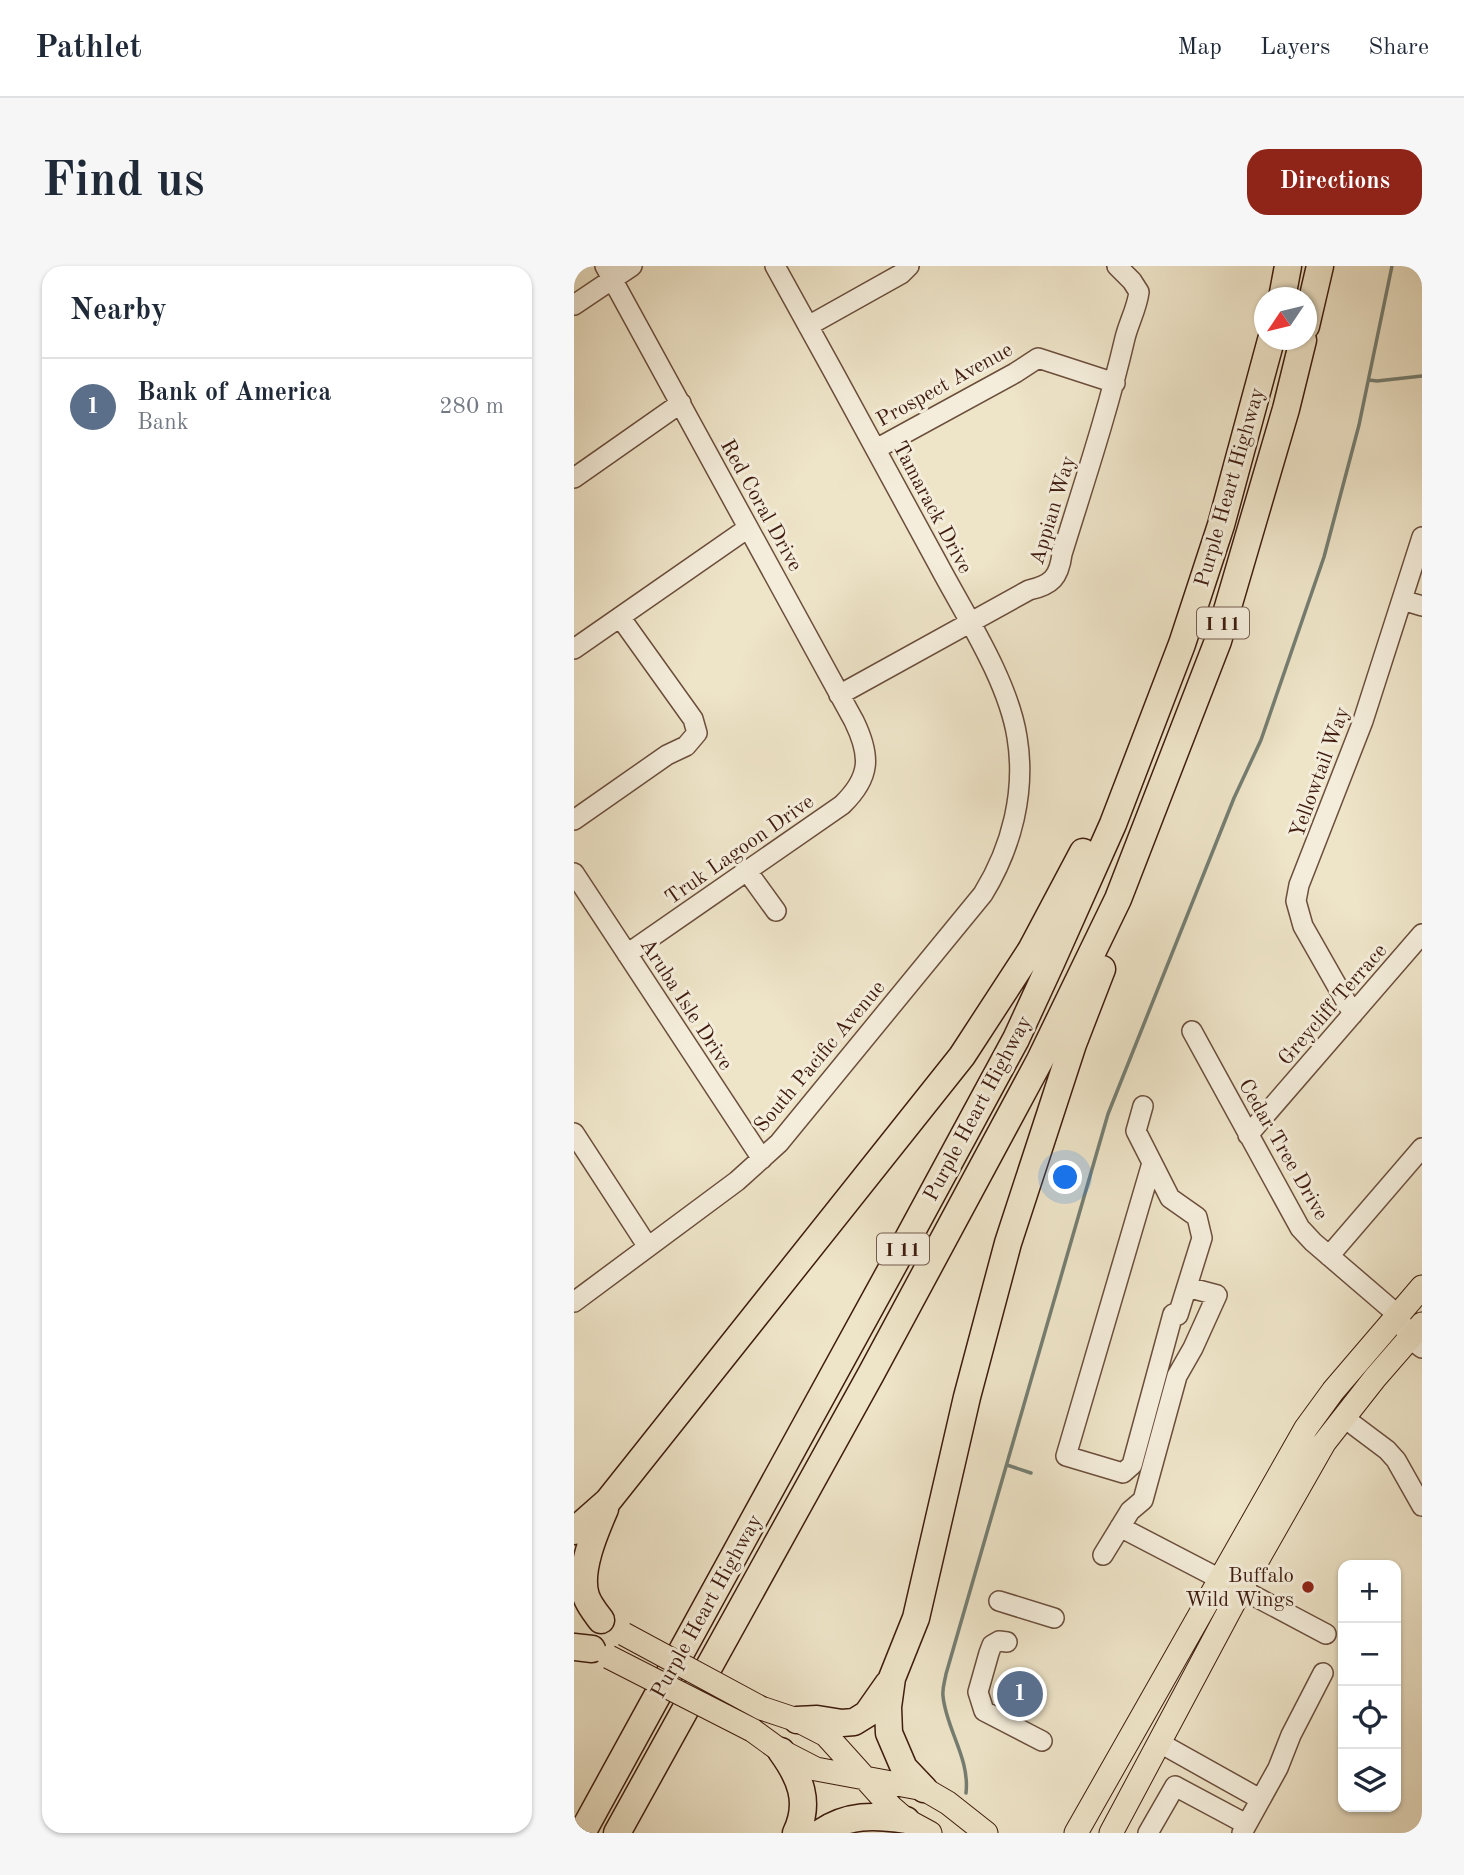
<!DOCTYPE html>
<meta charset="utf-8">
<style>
:root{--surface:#fff;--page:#f6f6f7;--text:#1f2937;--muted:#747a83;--line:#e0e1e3;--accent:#8f2418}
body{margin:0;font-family:"Old Standard TT",serif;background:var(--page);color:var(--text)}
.controls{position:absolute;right:21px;bottom:21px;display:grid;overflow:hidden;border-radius:14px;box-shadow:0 2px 5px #0004}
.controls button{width:63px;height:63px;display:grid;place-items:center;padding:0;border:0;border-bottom:2px solid var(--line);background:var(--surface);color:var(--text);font:35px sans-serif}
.compass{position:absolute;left:680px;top:21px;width:63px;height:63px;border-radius:50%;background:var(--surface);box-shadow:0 2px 5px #0004;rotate:235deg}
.you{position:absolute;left:492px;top:912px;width:24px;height:24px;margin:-18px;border:5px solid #fff;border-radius:50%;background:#1a73e8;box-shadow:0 0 0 10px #1a73e833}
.badge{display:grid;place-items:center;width:46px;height:46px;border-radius:50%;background:var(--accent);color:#fff;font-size:23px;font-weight:700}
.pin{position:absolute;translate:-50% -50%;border:4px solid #fff;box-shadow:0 2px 7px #0006}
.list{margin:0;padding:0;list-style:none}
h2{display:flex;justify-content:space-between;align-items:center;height:91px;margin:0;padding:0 28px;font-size:30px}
h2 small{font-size:23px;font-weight:400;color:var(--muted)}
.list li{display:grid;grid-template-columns:46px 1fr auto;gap:21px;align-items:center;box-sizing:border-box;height:98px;padding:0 28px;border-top:2px solid var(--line)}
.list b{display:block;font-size:26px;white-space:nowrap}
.list p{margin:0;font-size:23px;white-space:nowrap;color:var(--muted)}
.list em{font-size:23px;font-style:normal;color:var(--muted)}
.icon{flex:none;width:38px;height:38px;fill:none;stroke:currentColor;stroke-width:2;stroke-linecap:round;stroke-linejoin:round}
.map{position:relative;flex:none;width:848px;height:1567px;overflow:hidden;border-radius:21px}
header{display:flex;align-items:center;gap:42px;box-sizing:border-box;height:98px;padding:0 35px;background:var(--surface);border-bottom:2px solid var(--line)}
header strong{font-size:33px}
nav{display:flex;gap:38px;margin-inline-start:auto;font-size:24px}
.intro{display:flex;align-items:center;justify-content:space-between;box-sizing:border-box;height:168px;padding:0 42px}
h1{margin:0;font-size:49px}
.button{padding:18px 32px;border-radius:21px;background:var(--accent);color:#fff;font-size:24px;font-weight:700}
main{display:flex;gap:42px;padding:0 42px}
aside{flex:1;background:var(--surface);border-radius:21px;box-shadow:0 2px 5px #0004}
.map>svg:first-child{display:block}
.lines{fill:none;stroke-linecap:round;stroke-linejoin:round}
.stream{stroke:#757e72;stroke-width:3.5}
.minor-casing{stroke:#6b4e3c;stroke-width:22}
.major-casing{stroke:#3f1c0e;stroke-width:25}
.highway-casing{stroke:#3f1c0e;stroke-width:29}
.minor{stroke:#f4eddb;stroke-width:19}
.major{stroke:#eee4c8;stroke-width:23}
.highway{stroke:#eee4c8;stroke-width:26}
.major-bridge-casing{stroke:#3f1c0e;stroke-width:25;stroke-linecap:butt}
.major-bridge{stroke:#eee4c8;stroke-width:23}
.poi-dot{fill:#8f2418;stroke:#f4eddb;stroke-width:2.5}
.labels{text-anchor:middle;stroke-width:6;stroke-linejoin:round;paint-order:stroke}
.shield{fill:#f4eddb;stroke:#755b4c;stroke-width:2}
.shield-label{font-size:19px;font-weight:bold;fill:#3f1c0e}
.street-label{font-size:21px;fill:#3f1c0e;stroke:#f4eddb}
.poi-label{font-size:21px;fill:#3f1c0e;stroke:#f4eddb;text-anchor:end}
</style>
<header>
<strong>Pathlet</strong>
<nav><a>Map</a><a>Layers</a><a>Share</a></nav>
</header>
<div class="intro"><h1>Find us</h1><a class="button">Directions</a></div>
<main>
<aside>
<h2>Nearby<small></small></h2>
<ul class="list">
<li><span class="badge" style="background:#5c6f8a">1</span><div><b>Bank of America</b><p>Bank</p></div><em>280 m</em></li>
</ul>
</aside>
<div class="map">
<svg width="848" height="1567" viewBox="0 0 848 1567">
<rect width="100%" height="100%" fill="#eee4c8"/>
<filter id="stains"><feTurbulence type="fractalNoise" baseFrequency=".00286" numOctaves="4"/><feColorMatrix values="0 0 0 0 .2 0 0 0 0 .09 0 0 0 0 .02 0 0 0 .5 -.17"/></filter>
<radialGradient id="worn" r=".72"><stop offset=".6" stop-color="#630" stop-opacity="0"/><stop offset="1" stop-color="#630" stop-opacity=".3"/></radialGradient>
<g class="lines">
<path class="stream" d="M795 114 803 115 848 110
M433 1199 457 1207
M392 1527C396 1492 372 1463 369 1430 368 1422 371 1415 372 1408L534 848 660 532 687 474 750 291 785 159 818 0"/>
<g class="minor-casing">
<path id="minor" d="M31 0 280 455C297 490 297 511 268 539L53 688
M0 39 58 0
M234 60 327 8 335 0
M302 183 441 107 464 92 541 117
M0 212 107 137
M828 334 848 340
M0 383 174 262
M265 429 455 324C478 319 485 311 488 288 510 217 534 145 551 72 555 56 563 42 565 26L558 15 543 0
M0 554 93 489 112 480 123 467 119 453 46 351
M173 605 202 645
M0 607 188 893
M779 748 729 660 722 635 725 619 789 455 848 271
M618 765 726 962 739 976 824 1049 835 1072 848 1082
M569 840 562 865 596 932 623 951 628 972 604 1049 599 1048 558 1199 549 1207 492 1190 578 897
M0 867 74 981
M674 869 848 668
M755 990 848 882
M0 1036 163 915 205 877 409 628C438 581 452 525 443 471 434 414 391 349 364 298 310 198 256 99 201 0
M769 1151 813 1184 822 1194 848 1240
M546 1261 646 1313
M529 1289 556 1245 569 1234 603 1110 619 1082 643 1029 613 1021
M667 1323 752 1368
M425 1335 480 1352
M433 1376 425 1375 418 1379 415 1387 404 1426 410 1445 468 1475
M586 1477 686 1533
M574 1567 601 1520 672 1558
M668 1567 704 1502 717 1469 749 1407"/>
</g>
<g class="major-casing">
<path id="major" d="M187 1442 223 1454 252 1469 317 1541 332 1554 356 1567
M178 1464 207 1485 242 1503 350 1523 374 1537 412 1567
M502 1567 732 1162 759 1125 848 1021
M537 1567 667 1323 750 1177 801 1112 848 1058"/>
</g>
<g class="highway-casing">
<path id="highway" d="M708 32 714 0
M732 60 746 0
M0 1265 34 1235 388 790 457 684 509 586
M27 1354C21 1346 15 1339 12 1330 4 1305 21 1266 31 1243
M0 1381 18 1383
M223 1454 243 1453 268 1457 280 1456 293 1448 314 1418
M207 1485C226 1511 237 1536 222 1567
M350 1523 330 1502 315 1467 314 1441 318 1412 342 1352 393 1131 434 977 499 778 528 703
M8 1567 330 980 442 773 477 697 539 558 608 378 647 259 697 74
M43 1567 297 1108 466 794 544 633 644 375 712 143 729 74
M246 1567C274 1548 300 1549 332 1554"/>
</g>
<use href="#minor" class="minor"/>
<use href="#major" class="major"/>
<use href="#highway" class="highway"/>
<g class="major-bridge-casing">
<path id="major-bridge" d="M50 1368 187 1442
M35 1391 178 1464"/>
</g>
<use href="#major-bridge" class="major-bridge"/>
</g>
<circle class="poi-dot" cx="734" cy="1321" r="7"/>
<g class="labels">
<g class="shield">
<rect x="623" y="341.5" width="52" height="31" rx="5"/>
<rect x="303" y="967.5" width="52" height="31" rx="5"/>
</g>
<g class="shield-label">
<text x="649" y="364">I 11</text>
<text x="329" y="990">I 11</text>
</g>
<g class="street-label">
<text transform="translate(370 118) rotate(-29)" y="7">Prospect Avenue</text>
<text transform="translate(655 221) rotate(-74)" y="7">Purple Heart Highway</text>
<text transform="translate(188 239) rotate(61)" y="7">Red Coral Drive</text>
<text transform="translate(359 241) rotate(62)" y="7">Tamarack Drive</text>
<text transform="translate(478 244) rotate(-73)" y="7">Appian Way</text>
<text transform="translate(745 506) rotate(-70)" y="7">Yellowtail Way</text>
<text transform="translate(165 583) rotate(-35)" y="7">Truk Lagoon Drive</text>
<text transform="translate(113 738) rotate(57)" y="7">Aruba Isle Drive</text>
<text transform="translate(758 738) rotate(-49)" y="7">Greycliff Terrace</text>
<text transform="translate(245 790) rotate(-50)" y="7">South Pacific Avenue</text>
<text transform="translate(403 842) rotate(-62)" y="7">Purple Heart Highway</text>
<text transform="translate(710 883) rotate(60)" y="7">Cedar Tree Drive</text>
<text transform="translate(132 1340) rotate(-61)" y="7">Purple Heart Highway</text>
</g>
<g class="poi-label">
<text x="720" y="1316">Buffalo<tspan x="720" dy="24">Wild Wings</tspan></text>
</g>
</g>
<rect width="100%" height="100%" filter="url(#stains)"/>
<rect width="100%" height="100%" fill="url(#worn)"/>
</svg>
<div class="controls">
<button>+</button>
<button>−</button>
<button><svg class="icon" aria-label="locate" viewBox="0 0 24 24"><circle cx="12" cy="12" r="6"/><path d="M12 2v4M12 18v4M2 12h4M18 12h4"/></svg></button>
<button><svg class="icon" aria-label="layers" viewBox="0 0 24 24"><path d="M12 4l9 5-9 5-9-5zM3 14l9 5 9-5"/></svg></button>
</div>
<svg class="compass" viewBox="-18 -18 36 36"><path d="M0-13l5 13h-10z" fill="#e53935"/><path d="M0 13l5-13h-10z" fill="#747a83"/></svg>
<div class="you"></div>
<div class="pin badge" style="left:446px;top:1428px;background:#5c6f8a">1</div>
</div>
</main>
